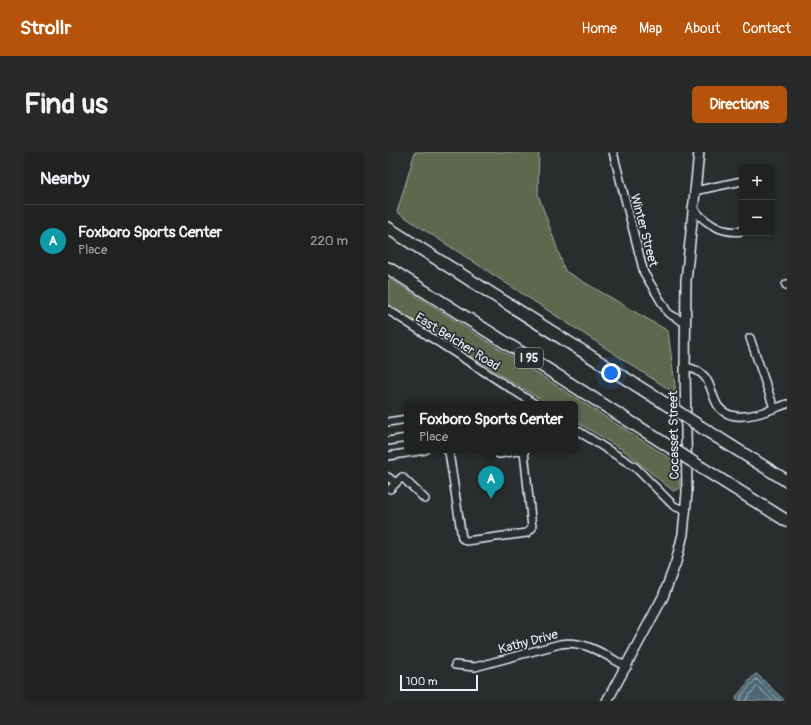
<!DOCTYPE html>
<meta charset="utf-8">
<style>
:root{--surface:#202222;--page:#282a2a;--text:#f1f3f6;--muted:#a2a4a5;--line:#3d3f40;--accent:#b45309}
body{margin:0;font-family:Pangolin,sans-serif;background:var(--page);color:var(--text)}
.controls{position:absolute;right:12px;top:12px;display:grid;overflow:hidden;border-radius:6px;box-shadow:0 2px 6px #0003}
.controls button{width:36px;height:36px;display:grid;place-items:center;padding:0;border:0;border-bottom:1px solid var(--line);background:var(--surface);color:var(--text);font:20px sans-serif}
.scale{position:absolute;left:12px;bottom:10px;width:78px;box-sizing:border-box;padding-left:4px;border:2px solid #e8f1f8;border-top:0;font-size:11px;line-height:14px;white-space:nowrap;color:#e8f1f8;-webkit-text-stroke:3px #2a2d2e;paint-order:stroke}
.you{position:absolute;left:223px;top:221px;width:14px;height:14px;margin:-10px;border:3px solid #fff;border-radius:50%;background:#1a73e8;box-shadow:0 0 0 6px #1a73e833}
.badge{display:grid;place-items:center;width:26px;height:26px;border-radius:50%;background:var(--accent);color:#fff;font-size:13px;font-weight:700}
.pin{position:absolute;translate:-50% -33px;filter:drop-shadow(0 1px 2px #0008)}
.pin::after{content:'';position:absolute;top:21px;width:14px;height:12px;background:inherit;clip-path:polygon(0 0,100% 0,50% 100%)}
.popup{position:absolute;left:16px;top:249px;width:174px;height:52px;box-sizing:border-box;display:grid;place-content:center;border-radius:6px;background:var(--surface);filter:drop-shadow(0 1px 3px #0005);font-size:13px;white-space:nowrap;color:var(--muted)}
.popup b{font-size:15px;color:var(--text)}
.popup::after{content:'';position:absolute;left:50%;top:100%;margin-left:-8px;border:8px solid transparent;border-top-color:var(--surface)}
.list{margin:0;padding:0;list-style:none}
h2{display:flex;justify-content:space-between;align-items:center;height:52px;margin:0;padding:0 16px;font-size:17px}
h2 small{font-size:13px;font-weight:400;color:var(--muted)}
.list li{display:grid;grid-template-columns:26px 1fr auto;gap:12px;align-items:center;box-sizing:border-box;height:72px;padding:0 16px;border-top:1px solid var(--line)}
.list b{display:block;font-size:15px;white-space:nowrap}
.list p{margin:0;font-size:13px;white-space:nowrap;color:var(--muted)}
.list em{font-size:13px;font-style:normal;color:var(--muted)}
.map{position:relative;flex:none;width:399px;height:549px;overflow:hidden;border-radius:6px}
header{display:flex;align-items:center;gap:24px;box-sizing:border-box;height:56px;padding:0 20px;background:var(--accent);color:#fff}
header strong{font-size:19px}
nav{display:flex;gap:22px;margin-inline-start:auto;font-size:14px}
.intro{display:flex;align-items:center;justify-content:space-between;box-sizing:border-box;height:96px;padding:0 24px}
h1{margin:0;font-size:28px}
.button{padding:10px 18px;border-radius:6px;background:var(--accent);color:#fff;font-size:14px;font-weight:700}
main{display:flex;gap:24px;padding:0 24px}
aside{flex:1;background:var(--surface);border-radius:6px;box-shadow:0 2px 6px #0003}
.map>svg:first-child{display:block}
.green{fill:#5d6850;stroke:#a2aca4}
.water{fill:#4f6874;stroke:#8c9fa9}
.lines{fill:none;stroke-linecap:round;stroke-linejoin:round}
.shore{stroke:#abbac3;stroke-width:1}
.minor-casing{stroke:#e8f1f8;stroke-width:10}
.major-casing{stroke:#e8f1f8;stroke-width:12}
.highway-casing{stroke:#e8f1f8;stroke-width:14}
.minor{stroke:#2a2d2e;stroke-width:7}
.major{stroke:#2a2d2e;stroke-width:9}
.highway{stroke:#2a2d2e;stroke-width:11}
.highway-bridge-casing{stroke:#e8f1f8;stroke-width:14;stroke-linecap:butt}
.highway-bridge{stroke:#2a2d2e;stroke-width:11}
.labels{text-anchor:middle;stroke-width:3.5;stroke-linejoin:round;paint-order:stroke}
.shield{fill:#2a2d2e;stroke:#afb6bb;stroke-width:1}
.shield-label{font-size:12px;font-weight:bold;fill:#e8f1f8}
.street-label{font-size:13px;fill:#e8f1f8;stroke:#2a2d2e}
</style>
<header>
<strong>Strollr</strong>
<nav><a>Home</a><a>Map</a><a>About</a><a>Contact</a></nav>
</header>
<div class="intro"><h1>Find us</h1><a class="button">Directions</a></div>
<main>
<aside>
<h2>Nearby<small></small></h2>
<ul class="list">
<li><span class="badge" style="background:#0f9aa8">A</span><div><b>Foxboro Sports Center</b><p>Place</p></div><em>220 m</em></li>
</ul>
</aside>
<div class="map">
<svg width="399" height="549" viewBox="0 0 399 549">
<rect width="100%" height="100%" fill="#2a2d2e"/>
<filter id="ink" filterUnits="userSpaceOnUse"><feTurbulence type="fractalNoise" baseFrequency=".025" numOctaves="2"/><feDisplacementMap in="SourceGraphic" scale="8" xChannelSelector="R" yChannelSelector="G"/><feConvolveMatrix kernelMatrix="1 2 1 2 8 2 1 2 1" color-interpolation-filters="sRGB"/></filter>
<g filter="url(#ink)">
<path class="green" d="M27 0H151L150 42 177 119 280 179 288 242 9 60Z
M2 127 291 312 292 336 285 339 238 300 187 269V252H160L0 153V129Z"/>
<path class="water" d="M369 522 397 549H349L348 545 366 523Z"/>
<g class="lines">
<path class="shore" d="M352 549 354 543 368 527 392 549
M357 549 369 534 385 549"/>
<g class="minor-casing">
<path id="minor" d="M225 0 256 121 280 161 297 171
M306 39 354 29
M304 56C318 71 333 82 354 79
M398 133 399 132
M0 158 147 252
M362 186 386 256
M297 215C335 220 314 260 348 264 364 266 384 257 399 252
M0 270 19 267
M187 277 247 315 286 354 298 359
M0 289 19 286
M59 298 61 300 74 386 78 389 139 381 144 376 136 299
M106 298 111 302 137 298
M0 304 37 298
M0 325 8 331
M2 337 14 325 37 347
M67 513 87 515 172 492C198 488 217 503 239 515"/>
</g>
<g class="major-casing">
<path id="major" d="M219 549 275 445 288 410 295 382 299 341 297 215 298 129 311 0"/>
</g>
<g class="highway-casing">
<path id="highway" d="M0 76 281 254
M0 116 282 295
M313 275 399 329
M314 316 399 369"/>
</g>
<use href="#minor" class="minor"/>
<use href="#major" class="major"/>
<use href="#highway" class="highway"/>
<g class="highway-bridge-casing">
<path id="highway-bridge" d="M281 254 313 275
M282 295 314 316"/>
</g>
<use href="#highway-bridge" class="highway-bridge"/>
</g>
</g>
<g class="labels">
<rect class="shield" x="127" y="196" width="28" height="20" rx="3"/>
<g class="shield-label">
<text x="141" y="210">I 95</text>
</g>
<g class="street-label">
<text transform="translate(257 78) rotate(75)" y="5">Winter Street</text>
<text transform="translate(70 189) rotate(32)" y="5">East Belcher Road</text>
<text transform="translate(285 283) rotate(-91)" y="5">Cocasset Street</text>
<text transform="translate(140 489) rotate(-15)" y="5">Kathy Drive</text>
</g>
</g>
</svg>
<div class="controls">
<button>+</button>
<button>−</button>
</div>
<div class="scale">100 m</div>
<div class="you"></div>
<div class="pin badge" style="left:103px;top:347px;background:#0f9aa8">A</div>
<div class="popup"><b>Foxboro Sports Center</b>Place</div>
</div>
</main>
